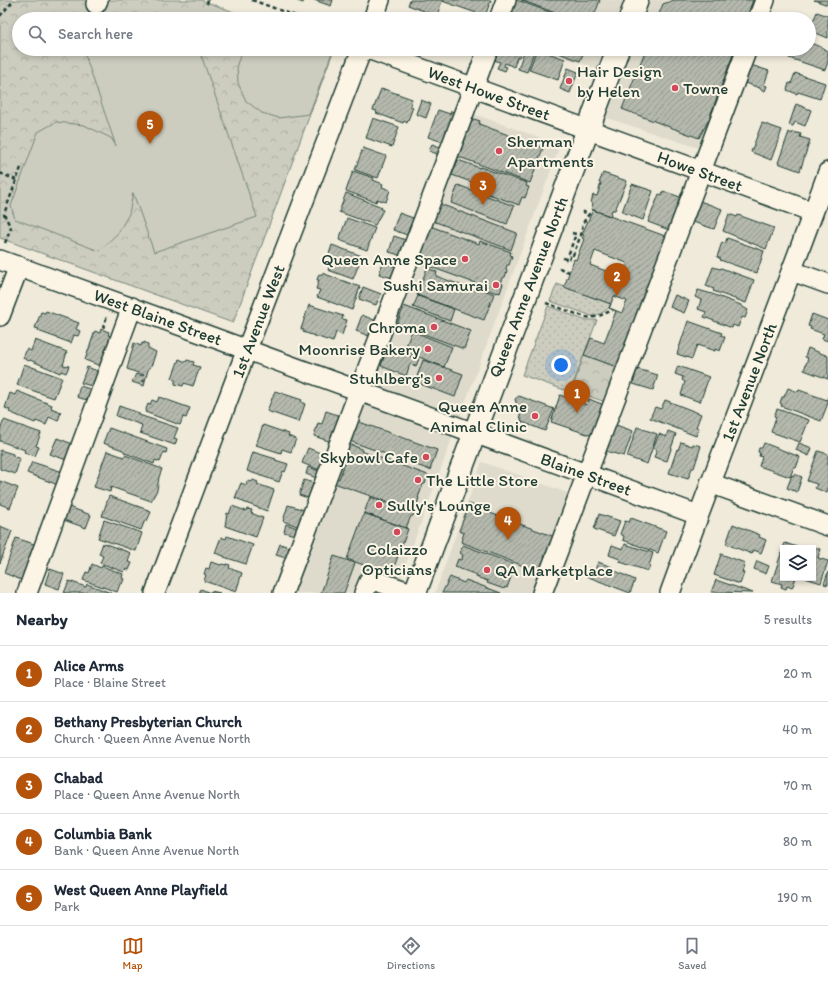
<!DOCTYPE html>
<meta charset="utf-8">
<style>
:root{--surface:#fff;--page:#f2f2f3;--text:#1f2937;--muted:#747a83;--line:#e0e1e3;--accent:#b45309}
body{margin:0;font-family:Itim,sans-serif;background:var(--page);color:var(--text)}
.controls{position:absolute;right:12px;bottom:12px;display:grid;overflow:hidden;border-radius:0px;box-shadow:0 2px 6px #0003}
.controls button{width:36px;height:36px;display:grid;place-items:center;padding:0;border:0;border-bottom:1px solid var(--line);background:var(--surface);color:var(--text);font:20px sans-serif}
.you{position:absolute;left:561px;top:365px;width:14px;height:14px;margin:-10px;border:3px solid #fff;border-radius:50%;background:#1a73e8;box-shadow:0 0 0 6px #1a73e833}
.badge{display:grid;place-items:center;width:26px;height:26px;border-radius:50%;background:var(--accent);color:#fff;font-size:13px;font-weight:700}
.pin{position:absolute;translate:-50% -33px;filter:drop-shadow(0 1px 2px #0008)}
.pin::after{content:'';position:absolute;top:21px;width:14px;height:12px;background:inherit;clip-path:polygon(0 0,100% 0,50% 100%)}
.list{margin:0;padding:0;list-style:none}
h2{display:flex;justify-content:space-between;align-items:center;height:52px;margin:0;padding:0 16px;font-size:17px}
h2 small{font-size:13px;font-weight:400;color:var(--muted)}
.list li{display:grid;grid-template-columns:26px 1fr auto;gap:12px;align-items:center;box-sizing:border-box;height:56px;padding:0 16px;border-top:1px solid var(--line)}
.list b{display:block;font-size:15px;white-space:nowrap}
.list p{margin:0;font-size:13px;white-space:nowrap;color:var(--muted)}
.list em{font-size:13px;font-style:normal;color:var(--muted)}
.icon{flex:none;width:22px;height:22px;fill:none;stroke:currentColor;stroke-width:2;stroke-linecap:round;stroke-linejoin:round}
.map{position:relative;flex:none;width:828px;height:593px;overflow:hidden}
.search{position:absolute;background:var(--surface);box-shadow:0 2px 6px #0003;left:12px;right:12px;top:12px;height:44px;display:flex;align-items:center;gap:10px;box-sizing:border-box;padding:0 14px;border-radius:22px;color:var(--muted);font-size:15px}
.sheet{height:332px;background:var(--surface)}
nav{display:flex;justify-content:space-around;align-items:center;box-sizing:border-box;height:56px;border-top:1px solid var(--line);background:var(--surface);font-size:11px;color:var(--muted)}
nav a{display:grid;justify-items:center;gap:2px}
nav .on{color:var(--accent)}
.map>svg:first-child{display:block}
.built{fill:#dedbcc}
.grass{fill:url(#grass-dots);stroke:#76857a}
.forest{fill:url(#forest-crowns);stroke:#76857a}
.pitch{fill:#cccdbf;stroke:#76857a}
.building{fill:url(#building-hatch);stroke:#1f3d34;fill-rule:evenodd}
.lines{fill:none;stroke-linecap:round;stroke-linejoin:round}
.minor-casing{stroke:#1f3d34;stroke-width:22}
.major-casing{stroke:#1f3d34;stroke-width:25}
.path{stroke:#1f3d34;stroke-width:2.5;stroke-dasharray:4 3;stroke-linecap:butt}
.minor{stroke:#fcf5e5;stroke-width:19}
.major{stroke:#fcf5e5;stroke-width:22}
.poi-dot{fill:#d1495b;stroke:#fcf5e5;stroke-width:1.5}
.labels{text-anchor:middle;stroke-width:4;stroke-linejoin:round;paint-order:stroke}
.poi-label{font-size:17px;fill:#1f3d34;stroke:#fcf5e5;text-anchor:end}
.street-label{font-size:17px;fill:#1f3d34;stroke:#fcf5e5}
</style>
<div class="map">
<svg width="828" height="593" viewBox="0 0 828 593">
<defs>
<pattern id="grass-dots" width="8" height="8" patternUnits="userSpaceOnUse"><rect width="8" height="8" fill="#cccdbf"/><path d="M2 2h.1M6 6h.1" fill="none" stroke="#afb1a5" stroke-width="1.8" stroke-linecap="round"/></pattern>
<pattern id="forest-crowns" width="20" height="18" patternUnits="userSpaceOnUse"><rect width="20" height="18" fill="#cccdbf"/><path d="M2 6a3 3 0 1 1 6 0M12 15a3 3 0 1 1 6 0" fill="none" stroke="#afb1a5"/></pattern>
<pattern id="building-hatch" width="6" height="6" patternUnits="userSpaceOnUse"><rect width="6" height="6" fill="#b5b9ad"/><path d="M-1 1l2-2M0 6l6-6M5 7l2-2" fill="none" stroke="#93988e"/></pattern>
</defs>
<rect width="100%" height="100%" fill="#efeada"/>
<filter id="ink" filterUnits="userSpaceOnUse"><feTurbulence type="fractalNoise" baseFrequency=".025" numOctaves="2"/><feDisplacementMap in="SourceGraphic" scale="8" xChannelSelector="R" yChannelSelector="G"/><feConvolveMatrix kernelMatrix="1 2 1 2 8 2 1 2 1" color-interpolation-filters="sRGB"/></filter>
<g filter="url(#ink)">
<path class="built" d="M510 0H761L754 19H503Z
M544 49H743L705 150 604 117 618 77Z
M468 112 549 141 558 151 395 593H290Z
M482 462 573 495 536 593H435Z"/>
<path class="grass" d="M557 284 611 304C608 311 599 315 592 316L550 301Z
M548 306 584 320H597L570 392 522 375Z"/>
<path class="forest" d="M0 0H201L253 19H19V49H334L233 323 0 238Z
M584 355 620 368 608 403 572 390Z"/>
<path class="pitch" d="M186 11 188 19H163Z
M83 49H199L257 217 154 252 133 193 129 214 118 233 99 251 15 219 11 206 38 132 56 122 84 125 111 138 116 146Z
M243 49 333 50 309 114 279 118 262 113 246 101 238 83 237 64Z"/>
<path class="building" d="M295 0H304L303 3Z
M314 0H333L331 6Z
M410 0H491L485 16 442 1 437 16 408 5Z
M516 0H517L568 19H509Z
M521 0H600L593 19H571Z
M674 0H753L746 19H657L663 4Z
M814 0H828V5Z
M817 12 828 16V38L809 30Z
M810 43 824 48 823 49 828 51V62L825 70 789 58 787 53 789 49H809Z
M495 49H519V51L521 52 519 57H517L514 67 505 63 504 66 507 67 505 71 497 68 500 62 491 59Z
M525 49H535L527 72 518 69Z
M537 49 565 59 558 80 529 70Z
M548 49H571L583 54 580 61Z
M646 49H735L709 119 699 138 622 109Z
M751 65 769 71 764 85 767 86 765 91 760 89V88L745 83Z
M568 68 578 72 570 93 560 89Z
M795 73 825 83 820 99 798 92 797 94 787 90 789 83 791 84Z
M381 89 384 90V89L412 99 410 106 413 107 407 123 404 121 403 123 376 113 377 111 373 110Z
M421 100 431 104 426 118 416 114Z
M796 104 811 110 805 126 795 122 793 126 789 125Z
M438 110 450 114 451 111 459 113 449 144 428 137Z
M468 117 480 121 479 124 543 148 530 183 454 155Z
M373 118 399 127 392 147 366 138Z
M762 123 782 130 771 160 751 152Z
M789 132 792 134 793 132 801 134 800 137 810 140 800 171 778 163Z
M432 144 446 149 443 156 429 151Z
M363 148 386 156 378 178 355 170Z
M458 160 480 168V167L527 183 526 186 529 187 525 198 522 197 519 205 472 188 474 183 452 175Z
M353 171 374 178 373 180 383 184 382 187 390 190 386 202 377 199 376 202 346 191Z
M603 173 627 181 615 210H612L610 216 591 209 593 204 591 203 593 195 597 196 601 183H599Z
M632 184 653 191 643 220 622 212Z
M458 185 514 206 507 224 451 203Z
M663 191 680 197 678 201 680 202 669 230 648 222 659 194 662 195Z
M346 193 382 207 381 209 383 210 375 225 339 212Z
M697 200 722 209 714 229 690 221Z
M440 204 517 233 511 250 433 221Z
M593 210 668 237 620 368 584 355 591 338 604 343 616 311 609 308 611 304 564 287 574 259 576 260 584 239 582 238 584 235 582 234ZM595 251 627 263 622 277 590 265Z
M399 213 416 219 410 236 393 230Z
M729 214 737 217 738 215 774 228 766 249 723 231Z
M347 218 375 228 367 250 339 240Z
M430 226 479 244 480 241 511 252 510 255 512 256 509 265H507L506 268 507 271 505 277 502 279 500 283 503 284 500 293 497 292V293L482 288 483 286 417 262Z
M394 236 409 241 403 256 389 252Z
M727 238 764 251 757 273 720 260 721 259 717 257 722 242 725 244Z
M332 245 362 256 353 279 328 270 332 259 328 257Z
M383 262 400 268 396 279 379 274Z
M713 267 720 269 721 268 754 280 746 303 713 291 714 289 706 286Z
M427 268 437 272 436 276 477 291 479 288 494 294 484 320 417 295Z
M322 273 360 287 352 310 317 297 320 290 316 289 319 280H317L319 274 321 275Z
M363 287 381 294 376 305 359 299Z
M698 290 712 294 741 305V306L748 310 745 318 742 317 738 327 733 325 732 328 704 317 706 312 698 309 701 300 695 297Z
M675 295 689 301 684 313 670 307Z
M418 296 454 309 450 321 413 307Z
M614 296 627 301 622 313 609 308Z
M309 305 343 316 342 319 347 320 342 335 336 332 333 342 303 332 304 330 301 329Z
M404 306 471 331 464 349 397 324Z
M46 311 79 323 76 329 80 331 78 336 74 335 71 343 38 331 39 329 35 328 41 312 45 313Z
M812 314 828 320V341L822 339 824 334 810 329 811 327 808 326Z
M362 315 379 322 374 338 356 331Z
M688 321 722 333 721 335 725 337 720 351 715 349V351L697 345 692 359 677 354Z
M101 329 109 332 108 335 114 337 103 367 85 360 95 331 100 333Z
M412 331 452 347 444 367 404 351Z
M35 340 67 352 63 365 69 366 66 373 61 371 60 373 30 360 29 361 23 358 27 349 31 351Z
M144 342 148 344V348L156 352 152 364 148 370 145 381 142 380V381L145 382 144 386 132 382 136 374 143 376 144 375 127 369 134 343 141 346 142 343 144 344Z
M387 348 419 359 416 366 410 364 406 376 381 366Z
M808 348 828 356V379L804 370 808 358 805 357Z
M179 359 186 362 187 360 194 362 193 365 200 367 193 386 184 383 183 386 175 384V379L172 378Z
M423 360 463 374 455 397 415 382Z
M24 364 62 378 54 398 17 385Z
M678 366 709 377 700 402 681 395 685 382 682 380 683 377 675 374Z
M87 367 100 372 95 387 81 383Z
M637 369 658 375 653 390 633 384Z
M80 386 93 390 90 401 77 397Z
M788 388 798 392 799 390 827 400 828 397V403L821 421 781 406 782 404 780 403 782 397H784Z
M17 391 52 405 51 408 61 412 58 421 49 417 46 425 36 421 35 423 9 412 10 410 5 408 10 393 15 395Z
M275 391 302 400 301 402 305 404 299 422 267 411Z
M560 395 587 405 589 399 604 405 593 436 551 422Z
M519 396 554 409 545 431 522 422 515 399Z
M159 397 190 408 186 418 183 417 180 425 145 412 148 404 150 405 152 400 157 402Z
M665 400 701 414 696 427 699 428 696 436 650 418 655 407 661 409Z
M119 406 139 413V415L178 428 174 438 177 439 175 445 140 433 142 425 116 416Z
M777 409 809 420 800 442 771 432 776 417 774 416Z
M326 411 346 418 337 444 314 436 318 423 322 424Z
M4 420 41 433 36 446 39 447 35 456 24 452 25 450 0 441V430Z
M354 420 437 450 430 470 347 440Z
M613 424 633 431 624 456 605 451Z
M263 425 289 434 288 436 296 439 291 452 282 449 281 453 256 445Z
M637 427 657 434 647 464 627 457Z
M109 428 167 449 166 453 164 452 160 462 155 460 154 464 125 453 123 450 103 443Z
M668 431 676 434 667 461 654 457 657 450 653 448 659 434 666 437Z
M57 438 75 445 69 461 50 454Z
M681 442 692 446 693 444 701 446 694 468H692L688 479 669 473 677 449 678 450Z
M764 443 800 457 796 468 794 467 790 477 759 466 762 457 759 456 760 453 758 452 759 448H762Z
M799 443 812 448 809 456 796 450Z
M349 444 362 449 361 451 428 475 425 484H423L418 498H419L416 508H414L413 511 334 483 336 478 339 479 348 455 346 454Z
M308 448 330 457 322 471 302 463Z
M0 450 13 454V456L20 459 15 474 0 469Z
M107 451 124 457 125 455 162 469 159 477 157 490 151 501 111 487 110 492 94 487Z
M818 451 828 454V489L827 493 815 488 817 484 807 481Z
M253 452 276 459 275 460 288 464 285 472 283 471 279 482 247 471Z
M32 462 63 472 58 485 27 473Z
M308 467 325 473 322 480 306 474Z
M794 474 802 477 797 492 787 488 792 475 794 476Z
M253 480 258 482 257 484 274 490 267 511 243 502V501L235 498 241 483 246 485 247 481 252 482Z
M304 480 320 485 314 500 299 495Z
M0 481 18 488 10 508 0 504Z
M109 496 148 510 147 511 151 512 147 521 145 520 141 530 102 516Z
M370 497 414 513 413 516H411L406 528 364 513Z
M469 504 491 512 490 513 555 537 542 573 461 542 464 533 459 531Z
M288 505 308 511 303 528 283 521Z
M66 506 91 515 86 528 61 519Z
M232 506 246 511 247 509 252 510 251 513 263 518 256 537 225 526 227 513 229 514Z
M364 513 408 529 391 575 347 559Z
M599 514 620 521 614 536 594 529Z
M631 518 666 531 658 553 623 540 624 536 620 534 625 521 629 522Z
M104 520 142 533 136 551 98 538Z
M286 524 300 529 298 536 284 532Z
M733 524 760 535 759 537 766 540 761 553 754 550 752 554 726 544Z
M0 526 12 531 0 563Z
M227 536 253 545 246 564 224 557V556L215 553 221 537 226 539Z
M16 538 37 545 24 581 4 573Z
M103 543 131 553 128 562 132 563 129 570 125 569 124 572 100 563 103 556 99 554Z
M785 543 800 548H783Z
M280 544 293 548 289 559 276 555Z
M625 544 653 553 649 566H650L648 571 620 562V559L609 555 612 545 623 549Z
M463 545 513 564 510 573 512 574 507 588 505 587 504 589 487 583 488 581 476 577 477 575 455 567 458 559 461 560 463 555 460 553Z
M812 547 820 549 818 558 828 561 821 583 805 578H813Z
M783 548V578H796L792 588 787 586 786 589 781 587 782 584 772 581Z
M721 554 745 563 742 572 744 573 740 584 714 575Z
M334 556 355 563 344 593H321Z
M757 561 769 566 766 574 754 569Z
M211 562 221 565 222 564 226 565V564L230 565 229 568 242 573 236 592 204 581 206 575 204 574 206 568 209 569Z
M598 562 612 567 611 569 635 580 630 593 586 576 589 568 595 570Z
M92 564 101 568 102 566 123 574 122 578 124 579 122 584H120L117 592 83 580 86 572 89 573Z
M50 569 64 574 59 589 45 584Z
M828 572V585L824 584Z
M450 577 464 583 466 580 501 593H442Z
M716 580 753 593 711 592Z
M69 581 86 587 87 584 111 593H64Z
M201 589 210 593 211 591 220 593H199Z"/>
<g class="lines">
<g class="minor-casing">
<path id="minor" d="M96 4 98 0
M373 19 380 0
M499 19 506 0
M758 19 765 0
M368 49 813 212
M0 260C233 344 465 430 698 515
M792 271 828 284
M0 316 19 266
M710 483 828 526
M27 593 132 307
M155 593 247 349 362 49
M283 593 488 49
M364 593 370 579 412 593
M542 593 747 49
M670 593C721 452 777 313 828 172"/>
</g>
<g class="major-casing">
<path id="major" d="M630 19 637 0
M415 593 618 49"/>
</g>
<path class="path" d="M252 0 304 19
M207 4 208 0
M0 16 14 0
M0 173 16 180
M572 233 576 234 569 253 573 255 581 235 583 223 589 214 581 211
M5 243 11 228 4 214 22 165
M563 258 569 260 571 254
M559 268 569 272
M546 303 585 317C596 319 603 314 613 310
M103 328 107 316"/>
<use href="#minor" class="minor"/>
<use href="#major" class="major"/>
</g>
</g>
<g class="poi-dot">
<circle cx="569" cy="81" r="4"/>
<circle cx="675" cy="88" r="4"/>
<circle cx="499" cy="151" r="4"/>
<circle cx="465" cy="259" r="4"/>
<circle cx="496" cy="285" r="4"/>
<circle cx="434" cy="327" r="4"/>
<circle cx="428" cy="349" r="4"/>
<circle cx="439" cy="378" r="4"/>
<circle cx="535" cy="416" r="4"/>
<circle cx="426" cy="457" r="4"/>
<circle cx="418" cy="480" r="4"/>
<circle cx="379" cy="505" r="4"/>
<circle cx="397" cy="532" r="4"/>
<circle cx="487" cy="570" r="4"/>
</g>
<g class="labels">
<g class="poi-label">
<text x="577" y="77" text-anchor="start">Hair Design<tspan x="577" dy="20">by Helen</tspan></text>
<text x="683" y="94" text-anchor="start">Towne</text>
<text x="507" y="147" text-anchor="start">Sherman<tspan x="507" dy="20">Apartments</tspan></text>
<text x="457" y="265">Queen Anne Space</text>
<text x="488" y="291">Sushi Samurai</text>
<text x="426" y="333">Chroma</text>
<text x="420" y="355">Moonrise Bakery</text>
<text x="431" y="384">Stuhlberg's</text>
<text x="527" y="412">Queen Anne<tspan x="527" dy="20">Animal Clinic</tspan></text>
<text x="418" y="463">Skybowl Cafe</text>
<text x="426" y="486" text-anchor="start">The Little Store</text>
<text x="387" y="511" text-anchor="start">Sully's Lounge</text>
<text x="397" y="555" text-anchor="middle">Colaizzo<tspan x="397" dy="20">Opticians</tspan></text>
<text x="495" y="576" text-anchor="start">QA Marketplace</text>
</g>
<g class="street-label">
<text transform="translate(489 93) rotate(20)" y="6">West Howe Street</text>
<text transform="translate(700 171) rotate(20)" y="6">Howe Street</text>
<text transform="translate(528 287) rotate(-69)" y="6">Queen Anne Avenue North</text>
<text transform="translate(158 317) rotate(20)" y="6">West Blaine Street</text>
<text transform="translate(258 321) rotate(-69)" y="6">1st Avenue West</text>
<text transform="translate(749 382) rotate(-69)" y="6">1st Avenue North</text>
<text transform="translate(586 474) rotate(20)" y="6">Blaine Street</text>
</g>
</g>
</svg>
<div class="controls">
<button><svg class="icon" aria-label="layers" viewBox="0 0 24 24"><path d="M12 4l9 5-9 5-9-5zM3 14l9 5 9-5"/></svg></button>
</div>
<div class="you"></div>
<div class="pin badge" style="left:577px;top:413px">1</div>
<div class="pin badge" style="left:617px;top:296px">2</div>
<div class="pin badge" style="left:483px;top:205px">3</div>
<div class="pin badge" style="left:508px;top:540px">4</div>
<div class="pin badge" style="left:150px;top:144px">5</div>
<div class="search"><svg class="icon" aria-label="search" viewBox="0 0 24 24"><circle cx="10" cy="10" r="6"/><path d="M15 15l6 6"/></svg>Search here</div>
</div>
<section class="sheet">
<h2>Nearby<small>5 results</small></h2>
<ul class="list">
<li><span class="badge">1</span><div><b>Alice Arms</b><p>Place · Blaine Street</p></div><em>20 m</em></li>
<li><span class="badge">2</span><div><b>Bethany Presbyterian Church</b><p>Church · Queen Anne Avenue North</p></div><em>40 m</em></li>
<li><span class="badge">3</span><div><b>Chabad</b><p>Place · Queen Anne Avenue North</p></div><em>70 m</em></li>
<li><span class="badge">4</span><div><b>Columbia Bank</b><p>Bank · Queen Anne Avenue North</p></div><em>80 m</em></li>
<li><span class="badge">5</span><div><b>West Queen Anne Playfield</b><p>Park</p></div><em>190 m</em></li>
</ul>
</section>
<nav>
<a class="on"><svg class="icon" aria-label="map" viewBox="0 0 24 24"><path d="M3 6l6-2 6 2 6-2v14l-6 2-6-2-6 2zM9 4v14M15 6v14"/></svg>Map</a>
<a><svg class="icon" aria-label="directions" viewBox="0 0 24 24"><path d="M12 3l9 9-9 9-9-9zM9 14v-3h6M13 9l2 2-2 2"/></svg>Directions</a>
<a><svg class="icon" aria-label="saved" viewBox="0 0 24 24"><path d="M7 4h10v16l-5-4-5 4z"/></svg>Saved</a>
</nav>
